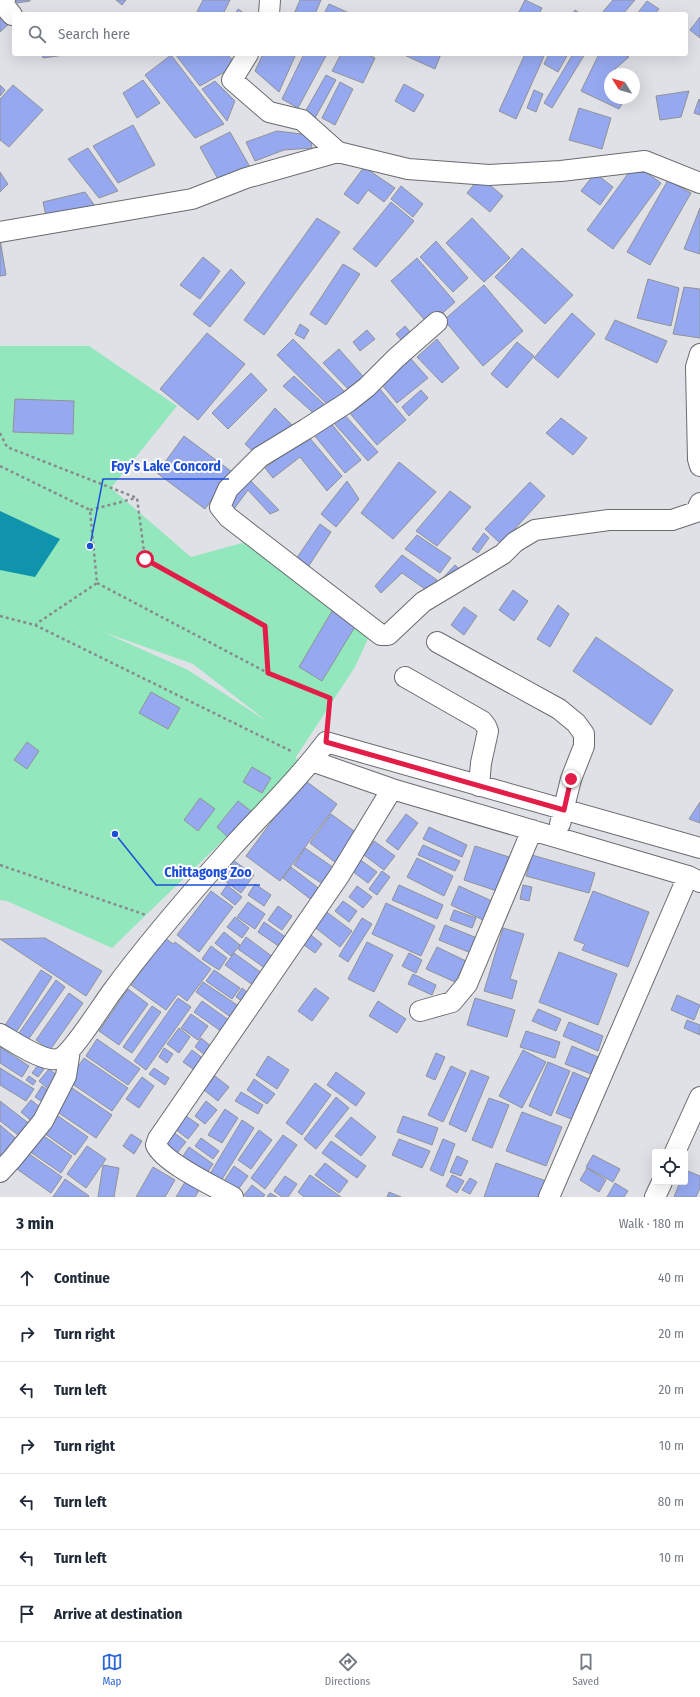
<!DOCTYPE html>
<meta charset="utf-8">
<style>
:root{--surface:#fff;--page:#f2f2f3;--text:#1f2937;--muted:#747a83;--line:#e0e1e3;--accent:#2c66d4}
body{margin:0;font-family:"Fira Sans Condensed",sans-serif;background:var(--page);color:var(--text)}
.controls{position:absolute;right:12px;bottom:12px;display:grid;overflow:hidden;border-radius:4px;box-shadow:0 4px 16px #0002}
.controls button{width:36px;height:36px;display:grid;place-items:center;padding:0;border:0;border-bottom:1px solid var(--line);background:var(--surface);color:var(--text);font:20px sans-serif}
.compass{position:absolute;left:604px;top:68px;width:36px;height:36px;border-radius:50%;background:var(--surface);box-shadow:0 4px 16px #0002;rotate:307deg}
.stop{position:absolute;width:12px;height:12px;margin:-9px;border:3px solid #e11d48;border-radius:50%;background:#fff}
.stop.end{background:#e11d48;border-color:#fff;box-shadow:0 1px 4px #0008}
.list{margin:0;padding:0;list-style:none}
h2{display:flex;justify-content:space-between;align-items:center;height:52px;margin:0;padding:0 16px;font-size:17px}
h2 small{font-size:13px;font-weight:400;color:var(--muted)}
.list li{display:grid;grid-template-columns:26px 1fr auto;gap:12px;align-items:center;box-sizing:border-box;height:56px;padding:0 16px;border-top:1px solid var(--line)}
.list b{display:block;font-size:15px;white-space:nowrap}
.list em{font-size:13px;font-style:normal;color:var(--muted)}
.icon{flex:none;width:22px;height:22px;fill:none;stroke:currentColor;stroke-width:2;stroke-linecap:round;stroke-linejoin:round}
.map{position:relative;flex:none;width:700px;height:1197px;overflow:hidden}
.search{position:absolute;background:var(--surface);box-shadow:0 4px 16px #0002;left:12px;right:12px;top:12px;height:44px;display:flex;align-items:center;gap:10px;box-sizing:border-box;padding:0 14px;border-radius:4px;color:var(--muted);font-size:15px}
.sheet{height:444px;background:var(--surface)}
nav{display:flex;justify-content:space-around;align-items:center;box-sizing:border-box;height:56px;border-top:1px solid var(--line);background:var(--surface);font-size:11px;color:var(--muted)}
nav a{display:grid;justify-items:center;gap:2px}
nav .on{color:var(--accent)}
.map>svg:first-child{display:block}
.green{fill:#92e8bc;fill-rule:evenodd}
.water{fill:#1093ad}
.building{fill:#96a9f0;stroke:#909297}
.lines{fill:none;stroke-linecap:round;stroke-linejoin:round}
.minor-casing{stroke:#696b6f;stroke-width:22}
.path{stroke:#898a8e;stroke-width:2.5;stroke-dasharray:3 3;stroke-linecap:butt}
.minor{stroke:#fff;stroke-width:20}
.route{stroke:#e11d48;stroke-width:5}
.leader{fill:none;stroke:#1d4ed8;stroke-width:1.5}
.callout-dot{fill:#1d4ed8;stroke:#fff;stroke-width:1.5}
.callout-label{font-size:14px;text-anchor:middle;font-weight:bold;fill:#1d4ed8;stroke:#fff;stroke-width:4;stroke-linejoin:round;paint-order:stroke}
</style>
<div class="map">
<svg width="700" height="1197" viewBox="0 0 700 1197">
<rect width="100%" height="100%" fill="#dfe1e6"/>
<path class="green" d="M0 346H89L177 406 111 488 191 557 253 540 376 621 355 667 296 757 299 767 112 948 7 901 0 900ZM103 632 193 664 268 722 188 670Z"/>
<path class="water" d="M0 511 60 539 35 577 0 570Z"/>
<path class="building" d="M16 0H30V1L17 3Z
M116 0H126L122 5Z
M203 0H230L223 14H196Z
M300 0H321L315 14H294Z
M525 0 542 8 539 14H518Z
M613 0H635L623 14H601Z
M647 1 659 9 655 14H637Z
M329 4 349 13 324 14Z
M238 9 245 14H235Z
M575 10 581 14H572Z
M0 11 11 22 0 32Z
M700 17V38L690 30Z
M42 54H71L43 58Z
M175 54H216L218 56 227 54 237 65 200 86Z
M263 54H296L279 92 255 71Z
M304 54H327L298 108 282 99Z
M341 54H367L375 58 363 83 332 71Z
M402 54H441L435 69Z
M525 54H545L516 119 499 111Z
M549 54H568L558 72 544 64Z
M573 54H585L552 108 544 103Z
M599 54H623L629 57 608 75 610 77V98H625L619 109 581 91Z
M171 55 224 124 195 138 145 75Z
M326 75 336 80 315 118 305 112Z
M143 80 160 103 137 118 123 93Z
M215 81 235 101 227 121 202 89Z
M340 82 353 89 335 125 322 118Z
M404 84 424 95 414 112 395 101Z
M0 85 5 90 0 96Z
M13 85 43 110 9 147 0 140V99Z
M534 90 543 94 536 112 527 108Z
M689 91 681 117 660 120 656 96Z
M699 99 700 100V115L694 113Z
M579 108 611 118 602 149 569 140Z
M133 125 155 165 118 183 93 146Z
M277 131 310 135 312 148 284 150 255 161 246 142Z
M230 132 250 167 219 181 200 147Z
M88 148 118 191 99 198 68 159Z
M635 164 661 183 613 249 587 230Z
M364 167 395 188 384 202 368 190 358 204 344 194Z
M0 172 8 184 0 192Z
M595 173 613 187 600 205 581 191Z
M480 177 503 196 490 212 467 193Z
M668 180 691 193 650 265 627 252Z
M401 186 423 204 413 217 391 199Z
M85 192 95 206 46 216 43 202Z
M391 202 414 221 376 267 353 249Z
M700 208V254L684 249Z
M317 218 340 232 264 335 244 320Z
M472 218 510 258 484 282 446 243Z
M0 239 6 275 0 276Z
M436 241 468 278 453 292 420 257Z
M522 248 573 295 545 324 495 277Z
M203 257 220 271 200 299 180 285Z
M417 258 455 302 429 325 391 281Z
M343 264 360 274 326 325 310 314Z
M231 269 245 283 210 327 193 314Z
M648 279 679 288 671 326 637 318Z
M484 285 523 331 483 366 444 320Z
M684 287 700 289V338L673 334Z
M572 313 595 334 558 378 534 358Z
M615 320 667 341 657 363 605 339Z
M300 324 309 330 304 339 295 334Z
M405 326 412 334 403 342 396 334Z
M367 330 375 339 360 351 353 342Z
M207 333 245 364 198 420 160 389Z
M293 339 348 395 333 410 277 355Z
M437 339 459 368 442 383 417 357Z
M517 342 534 356 507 388 491 374Z
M339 349 367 381 352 393 323 363Z
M411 359 428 378 397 403 382 385Z
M251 373 267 390 228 429 212 413Z
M294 376 328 408 319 418 283 386Z
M379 388 406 420 377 445 348 411Z
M421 390 428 398 409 416 402 407Z
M15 399 74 401 73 434 13 432Z
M275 408 296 429 257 455 245 444Z
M342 412 378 452 368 461 332 421Z
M561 418 587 438 573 455 546 433Z
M330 422 361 460 345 473 314 435Z
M184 436 232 472 205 509 157 473Z
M308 436 342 476 327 491 300 457 273 478 265 468Z
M399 462 436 492 393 539 361 513Z
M248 478 279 510 270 514 248 490 231 513 223 508Z
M347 481 359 499 336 527 321 514Z
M530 482 545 496 501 544 485 529Z
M450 491 471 507 437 546 416 531Z
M320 524 331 532 308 567 296 559Z
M484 533 489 538 478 553 472 549Z
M417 535 451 558 440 573 405 549Z
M402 555 437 580 428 591 402 573 381 593 375 586Z
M455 565 462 571 441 580Z
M513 590 528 601 514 621 499 610Z
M558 605 569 614 550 647 537 639Z
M464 607 477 616 464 635 451 625Z
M332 611 356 625 322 681 299 667Z
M596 637 673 690 651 725 573 671Z
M151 692 180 708 168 729 139 713Z
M27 742 39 751 27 769 14 760Z
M252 767 271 778 262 793 243 782Z
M303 779 337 804 280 881 246 856Z
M200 798 215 809 198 831 184 820Z
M238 801 252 812 230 839 217 827Z
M700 802V823L689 819Z
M331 814 358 834 336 863 310 843Z
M406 814 418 823 398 850 386 841Z
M429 827 467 845 462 857 423 839Z
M374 841 395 856 384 870 364 855Z
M423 845 460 861 455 871 418 855Z
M475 846 509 857 497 891 464 880Z
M305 848 337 870 327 887 294 865Z
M532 855 595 873 589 893 526 876Z
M230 858 254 875 241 893 217 875Z
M417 858 453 876 444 896 407 877Z
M359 859 377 872 368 883 351 870Z
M291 867 321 890 313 901 283 878Z
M382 871 390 877 377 895 369 889Z
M255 884 271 895 264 906 248 895Z
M227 885 242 897 235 905 221 894Z
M399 885 443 905 437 919 392 900Z
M523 885 532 887 529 901 520 899Z
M357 886 372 897 363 908 349 897Z
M459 886 492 901 483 920 451 905Z
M211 891 233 907 199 952 177 935Z
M593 891 649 912 628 967 582 950 585 944 574 940Z
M343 901 357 911 349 922 335 911Z
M248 902 265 914 255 929 237 917Z
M386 903 435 926 421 956 372 934Z
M278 906 292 916 282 930 268 920Z
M324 910 352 931 340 947 312 925Z
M454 910 476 918 472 928 450 920Z
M235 917 249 928 242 938 227 927Z
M362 918 372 924 348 962 339 956Z
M264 922 287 938 280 947 258 932Z
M445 925 477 938 471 953 439 940Z
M503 928 524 934 510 979 517 981 512 999 484 991Z
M224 932 240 945 231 956 215 943Z
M311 935 322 944 315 953 304 945Z
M246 937 277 960 269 971 238 949Z
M45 938 102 971 86 996 0 939Z
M165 938 173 944 175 942 211 969 187 1001 178 994 166 1010 131 985Z
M367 942 393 955 374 992 348 979Z
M211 946 227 958 219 970 202 959Z
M437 947 466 961 455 982 426 969Z
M559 952 617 974 598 1025 539 1002Z
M234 953 266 976 257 988 225 965Z
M409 953 422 960 416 973 402 966Z
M41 970 52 977 15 1034 4 1027Z
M214 970 240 988 232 999 206 981Z
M413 974 436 985 432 995 408 984Z
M56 980 65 987 28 1040 19 1033Z
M203 982 240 1007 232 1018 196 992Z
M242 988 252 996 246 1004 236 997Z
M315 988 329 998 312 1021 298 1011Z
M128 989 148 1004 119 1045 99 1031Z
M69 993 83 1003 50 1050 36 1040Z
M677 995 700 1005 694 1020 671 1010Z
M178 998 191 1007 146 1070 134 1061Z
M475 998 515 1010 507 1037 467 1025Z
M202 1001 233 1023 225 1034 194 1012Z
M378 1001 406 1019 397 1033 369 1016Z
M152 1006 161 1012 132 1053 123 1047Z
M538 1009 561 1019 556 1031 532 1021Z
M191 1014 208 1026 198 1040 181 1028Z
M687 1020 700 1025V1035L684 1028Z
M569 1022 603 1036 598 1051 563 1036Z
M179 1028 190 1037 179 1053 167 1044Z
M526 1031 560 1042 555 1058 520 1047Z
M201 1038 212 1047 205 1055 195 1047Z
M97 1039 140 1069 128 1085 86 1056Z
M572 1046 598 1057 591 1074 565 1064Z
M0 1047 29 1066 22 1077 0 1063Z
M164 1048 173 1054 167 1063 159 1057Z
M192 1050 205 1060 196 1071 183 1062Z
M523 1050 546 1062 522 1108 499 1096Z
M436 1053 445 1057 435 1080 426 1076Z
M268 1056 289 1070 277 1089 256 1075Z
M84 1058 128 1088 112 1111 68 1081Z
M548 1062 570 1071 551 1116 529 1106Z
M38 1065 44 1069 38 1077 32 1073Z
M451 1066 466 1073 443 1122 428 1115Z
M0 1068 34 1089 26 1101 0 1085Z
M154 1068 169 1078 165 1085 149 1074Z
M49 1069 62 1079 52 1092 39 1081Z
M471 1070 489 1077 466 1132 449 1124Z
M336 1072 365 1093 356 1106 327 1085Z
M573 1072 591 1080 574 1120 556 1113Z
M29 1076 36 1081 33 1085 26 1080Z
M215 1076 229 1087 218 1101 204 1090Z
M142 1077 154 1086 139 1108 126 1099Z
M254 1079 275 1094 267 1104 247 1090Z
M315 1083 331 1095 302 1135 286 1123Z
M42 1086 52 1093 44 1103 35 1097Z
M69 1086 112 1115 96 1138 53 1109Z
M241 1092 263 1105 258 1114 235 1101Z
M336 1097 349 1108 316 1149 304 1139Z
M489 1098 509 1105 492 1148 472 1140Z
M31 1100 45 1111 35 1124 21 1112Z
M0 1101 31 1125 22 1138 0 1121Z
M206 1101 217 1110 205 1124 195 1116Z
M225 1109 238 1118 222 1143 208 1135Z
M522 1112 562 1127 546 1166 506 1151Z
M54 1113 88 1137 75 1155 41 1131Z
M186 1116 199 1125 188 1139 175 1129Z
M403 1116 438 1128 432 1145 397 1132Z
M351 1117 376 1137 361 1156 335 1136Z
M242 1120 254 1128 221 1181 210 1174Z
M0 1125 20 1142 5 1160 0 1157Z
M171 1130 186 1142 177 1153 162 1141Z
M259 1130 272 1140 251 1169 238 1160Z
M41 1134 72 1156 61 1173 29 1151Z
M131 1134 142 1141 134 1154 123 1146Z
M283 1135 297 1145 265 1189 251 1178Z
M201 1138 219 1151 213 1159 195 1146Z
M399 1139 430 1151 422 1168 392 1155Z
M443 1139 455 1144 443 1176 430 1170Z
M331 1141 366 1166 357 1178 322 1153Z
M87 1146 106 1159 86 1188 67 1174Z
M189 1147 213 1164 207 1173 183 1156Z
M25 1151 62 1177 51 1193 14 1167Z
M593 1155 620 1169 613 1182 586 1167Z
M457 1156 468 1161 461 1176 450 1172Z
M325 1163 348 1181 339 1193 315 1175Z
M496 1163 549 1182 544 1197H484Z
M103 1165 119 1168 114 1197H98Z
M234 1166 248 1176 237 1191 224 1181Z
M153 1167 175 1180 165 1197H136Z
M587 1168 606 1180 599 1192 580 1180Z
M685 1170 700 1176V1188L696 1197H674L680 1182H685Z
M310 1175 341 1197H304L298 1192Z
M452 1175 464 1181 457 1193 446 1186Z
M285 1176 297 1184 288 1197H282L274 1191Z
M188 1177 202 1185 195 1197H176Z
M470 1178 477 1182 470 1194 462 1190Z
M65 1179 89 1196 88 1197H53Z
M615 1183 628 1191 624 1197H607Z
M252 1185 265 1195 263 1197H247L244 1195Z
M389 1192 401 1197H387Z
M270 1193 277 1197H267Z"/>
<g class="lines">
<g class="minor-casing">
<path id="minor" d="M5 0 3 4 12 15
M269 14 270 0
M338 152 408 169 489 175 561 171 645 161 700 183
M0 232 192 199 246 178 338 152 302 120 269 112 232 80 248 54
M437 322 396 358 367 387 348 402 306 429 260 457 228 489 220 507 228 517 381 635H388L423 602 503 554 515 542 535 530 609 520H672L696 512 700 503
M700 354 696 367 698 459 700 466
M437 642 559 709 576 723 584 734V746L571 779 560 824
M405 677 482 721 486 726 488 731 481 763 479 786
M312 761 392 789 688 876 700 882
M420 1011 452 1002 467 984 532 830
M0 1034C13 1041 46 1065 61 1058 73 1051 101 1007 111 993 148 942 190 894 233 846 264 812 298 780 326 742L700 848
M675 1152 700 1097
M0 1172 12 1159 43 1121 66 1076 70 1050
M233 1197C214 1186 164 1163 156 1145L158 1139 339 876 392 789
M549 1197 688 876
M655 1197 662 1182"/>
</g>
<path class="path" d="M0 433 7 447 137 498 145 559 265 626 268 673 330 699 328 723
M0 466 90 510 97 583 36 624
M90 510 136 498
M97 583 268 673
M0 616 35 625 293 752
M0 865 146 915"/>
<use href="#minor" class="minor"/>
</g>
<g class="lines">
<path class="route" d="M145 559 265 626 268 673 330 698 326 742 564 810 571 779"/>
</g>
<path class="leader" d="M90 546L103 479H229M115 834L156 885H260"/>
<g class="callout-dot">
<circle cx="90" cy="546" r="4"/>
<circle cx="115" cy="834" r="4"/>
</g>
<g class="callout-label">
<text x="166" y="471">Foy’s Lake Concord</text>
<text x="208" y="877">Chittagong Zoo</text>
</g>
</svg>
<div class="controls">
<button><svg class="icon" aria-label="locate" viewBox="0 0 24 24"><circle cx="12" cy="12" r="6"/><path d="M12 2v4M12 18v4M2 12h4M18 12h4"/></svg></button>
</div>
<svg class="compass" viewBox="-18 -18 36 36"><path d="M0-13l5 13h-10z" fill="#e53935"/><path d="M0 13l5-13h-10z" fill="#747a83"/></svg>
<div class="stop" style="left:145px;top:559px"></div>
<div class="stop end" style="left:571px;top:779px"></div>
<div class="search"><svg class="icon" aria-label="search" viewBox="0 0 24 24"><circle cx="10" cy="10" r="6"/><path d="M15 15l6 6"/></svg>Search here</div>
</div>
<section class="sheet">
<h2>3 min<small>Walk · 180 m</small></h2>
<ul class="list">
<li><svg class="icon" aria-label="ahead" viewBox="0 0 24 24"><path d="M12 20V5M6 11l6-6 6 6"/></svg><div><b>Continue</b></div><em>40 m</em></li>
<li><svg class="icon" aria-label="right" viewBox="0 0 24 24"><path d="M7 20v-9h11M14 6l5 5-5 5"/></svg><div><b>Turn right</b></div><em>20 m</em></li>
<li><svg class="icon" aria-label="left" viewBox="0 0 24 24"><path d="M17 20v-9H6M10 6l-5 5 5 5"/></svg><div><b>Turn left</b></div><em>20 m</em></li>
<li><svg class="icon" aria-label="right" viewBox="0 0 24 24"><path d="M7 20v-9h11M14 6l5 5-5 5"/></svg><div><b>Turn right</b></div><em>10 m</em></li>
<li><svg class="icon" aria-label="left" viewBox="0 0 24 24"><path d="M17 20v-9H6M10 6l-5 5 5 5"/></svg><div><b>Turn left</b></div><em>80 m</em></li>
<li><svg class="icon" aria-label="left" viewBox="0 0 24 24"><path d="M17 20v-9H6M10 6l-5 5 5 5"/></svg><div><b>Turn left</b></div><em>10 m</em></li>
<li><svg class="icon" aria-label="arrive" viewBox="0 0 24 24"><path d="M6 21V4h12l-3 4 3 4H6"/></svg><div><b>Arrive at destination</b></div></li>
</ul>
</section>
<nav>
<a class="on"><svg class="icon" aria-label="map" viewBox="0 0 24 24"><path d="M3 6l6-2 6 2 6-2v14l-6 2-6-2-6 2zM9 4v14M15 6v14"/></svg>Map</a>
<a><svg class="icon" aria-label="directions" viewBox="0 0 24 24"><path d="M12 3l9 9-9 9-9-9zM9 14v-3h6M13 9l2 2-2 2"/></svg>Directions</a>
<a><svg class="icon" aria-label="saved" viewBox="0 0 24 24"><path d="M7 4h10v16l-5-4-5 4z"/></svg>Saved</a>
</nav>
